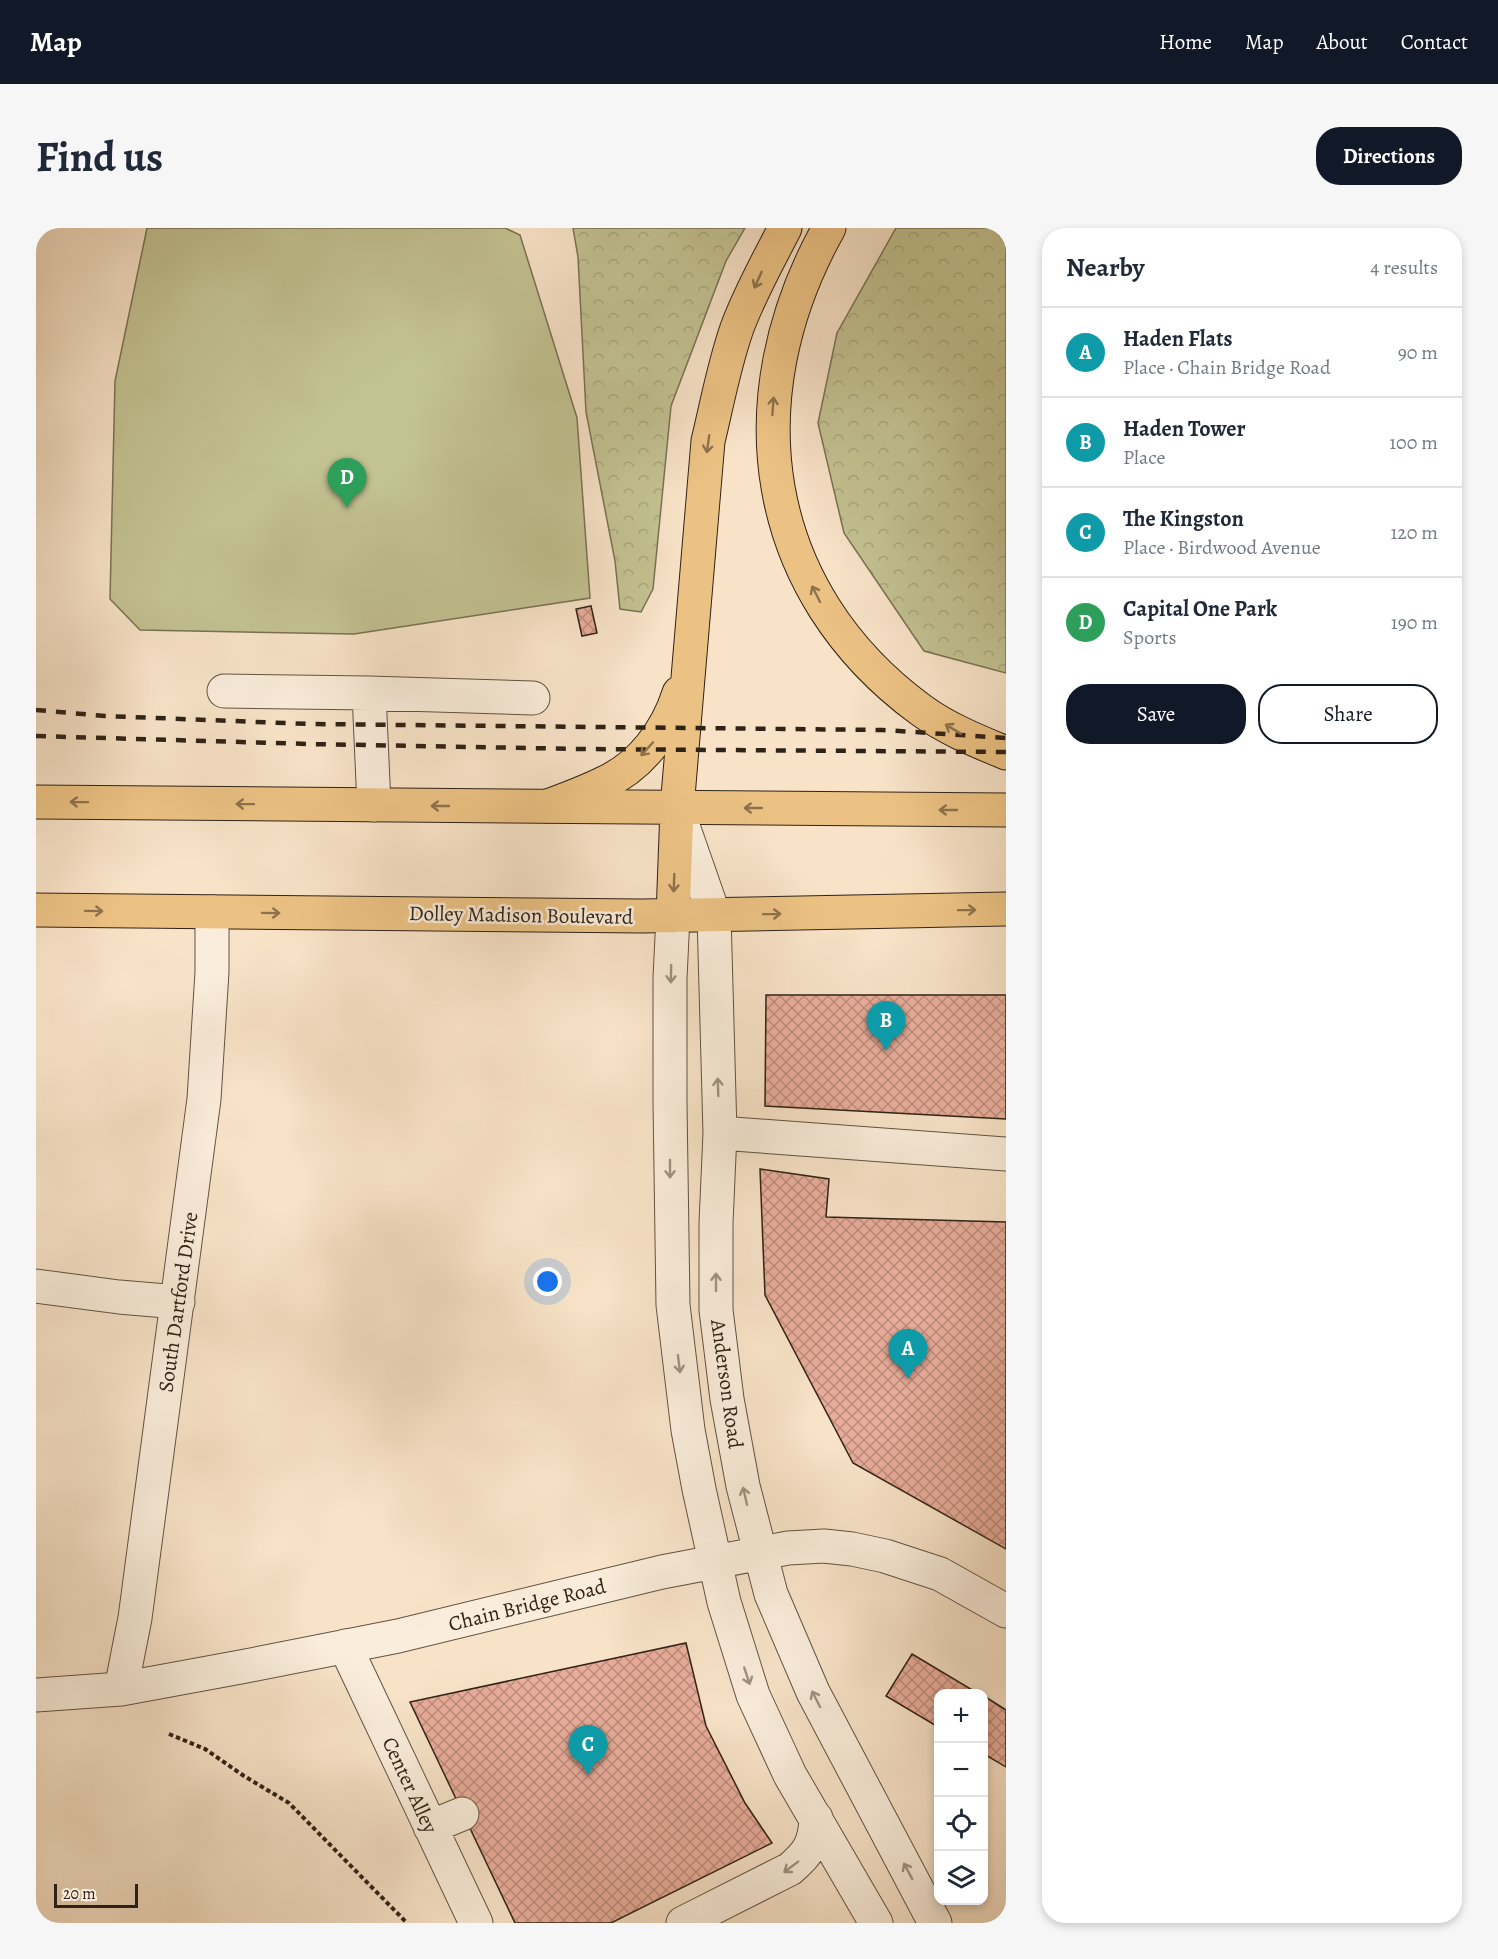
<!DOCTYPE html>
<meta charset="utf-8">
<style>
:root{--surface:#fff;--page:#f6f6f7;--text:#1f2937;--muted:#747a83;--line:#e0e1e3;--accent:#111827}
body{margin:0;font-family:Alegreya,serif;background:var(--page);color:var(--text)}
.controls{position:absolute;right:18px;bottom:18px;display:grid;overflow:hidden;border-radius:12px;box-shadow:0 3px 9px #0003}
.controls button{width:54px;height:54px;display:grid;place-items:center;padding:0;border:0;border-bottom:2px solid var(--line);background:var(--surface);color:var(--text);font:30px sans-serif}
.scale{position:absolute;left:18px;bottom:15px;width:84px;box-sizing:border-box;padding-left:6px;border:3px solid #2f2216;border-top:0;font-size:16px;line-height:21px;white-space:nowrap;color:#2f2216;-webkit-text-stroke:4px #faeddb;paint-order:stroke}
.you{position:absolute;left:512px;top:1054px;width:21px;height:21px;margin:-15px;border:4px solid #fff;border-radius:50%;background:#1a73e8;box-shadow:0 0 0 9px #1a73e833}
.badge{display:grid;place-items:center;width:39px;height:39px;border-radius:50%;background:var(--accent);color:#fff;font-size:20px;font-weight:700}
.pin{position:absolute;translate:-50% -50px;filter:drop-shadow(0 2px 3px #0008)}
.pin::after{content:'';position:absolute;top:32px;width:21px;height:18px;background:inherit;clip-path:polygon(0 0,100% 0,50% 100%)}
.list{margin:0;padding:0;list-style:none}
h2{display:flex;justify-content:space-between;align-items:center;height:78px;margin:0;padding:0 24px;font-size:26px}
h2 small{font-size:20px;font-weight:400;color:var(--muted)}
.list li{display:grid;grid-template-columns:39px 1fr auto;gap:18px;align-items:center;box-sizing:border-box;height:90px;padding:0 24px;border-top:2px solid var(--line)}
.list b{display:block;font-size:22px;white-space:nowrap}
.list p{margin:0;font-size:20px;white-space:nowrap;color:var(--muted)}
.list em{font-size:20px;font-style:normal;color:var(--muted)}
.actions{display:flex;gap:12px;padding:18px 24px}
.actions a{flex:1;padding:14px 0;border:2px solid var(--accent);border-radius:24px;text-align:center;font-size:21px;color:var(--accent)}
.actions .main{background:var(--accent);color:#fff}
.icon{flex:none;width:33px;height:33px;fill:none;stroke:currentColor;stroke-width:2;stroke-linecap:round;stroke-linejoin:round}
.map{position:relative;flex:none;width:970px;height:1695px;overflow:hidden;border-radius:24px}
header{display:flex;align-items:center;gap:36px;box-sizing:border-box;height:84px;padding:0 30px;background:var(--accent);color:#fff}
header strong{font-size:28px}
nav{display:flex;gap:33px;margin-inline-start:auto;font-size:21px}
.intro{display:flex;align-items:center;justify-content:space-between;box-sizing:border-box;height:144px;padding:0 36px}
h1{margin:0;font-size:42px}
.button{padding:15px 27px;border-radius:24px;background:var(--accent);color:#fff;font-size:21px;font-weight:700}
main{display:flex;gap:36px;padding:0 36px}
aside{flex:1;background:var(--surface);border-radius:24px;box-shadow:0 3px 9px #0003}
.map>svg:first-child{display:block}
.forest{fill:url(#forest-crowns);stroke:#797254;stroke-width:1.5}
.pitch{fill:#c3c292;stroke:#797254;stroke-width:1.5}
.building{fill:url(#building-cross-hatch);stroke:#2f2216;stroke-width:1.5}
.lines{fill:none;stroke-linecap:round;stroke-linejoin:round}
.minor-casing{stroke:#615242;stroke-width:35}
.major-casing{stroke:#2f2216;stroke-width:35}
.highway-casing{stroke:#2f2216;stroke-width:35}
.path{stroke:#2f2216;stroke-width:4;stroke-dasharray:4.5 3;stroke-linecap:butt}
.minor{stroke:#faeddb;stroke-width:33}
.major{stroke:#ecc284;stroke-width:33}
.highway{stroke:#ecc284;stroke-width:33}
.rail{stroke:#2f2216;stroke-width:4.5;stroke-dasharray:10 10;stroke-linecap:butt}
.oneway{stroke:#8e724d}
.oneway2{stroke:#9f9282}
.labels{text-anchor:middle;stroke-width:5;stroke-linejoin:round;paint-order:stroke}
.street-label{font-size:21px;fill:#2f2216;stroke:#faeddb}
</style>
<header>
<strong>Map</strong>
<nav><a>Home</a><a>Map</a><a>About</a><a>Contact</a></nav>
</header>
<div class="intro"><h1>Find us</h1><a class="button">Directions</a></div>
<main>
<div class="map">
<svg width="970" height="1695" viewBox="0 0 970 1695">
<defs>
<pattern id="forest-crowns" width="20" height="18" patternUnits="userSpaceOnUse" patternTransform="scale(1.5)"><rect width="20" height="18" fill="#c3c292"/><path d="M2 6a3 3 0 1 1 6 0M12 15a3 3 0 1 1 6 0" fill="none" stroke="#a8a67d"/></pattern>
<pattern id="building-cross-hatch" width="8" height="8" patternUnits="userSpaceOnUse" patternTransform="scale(1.5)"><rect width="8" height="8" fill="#e9ad9b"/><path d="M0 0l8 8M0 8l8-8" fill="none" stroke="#bd8c7d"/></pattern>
</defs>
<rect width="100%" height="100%" fill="#f8e3c8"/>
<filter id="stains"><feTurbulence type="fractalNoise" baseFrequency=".00333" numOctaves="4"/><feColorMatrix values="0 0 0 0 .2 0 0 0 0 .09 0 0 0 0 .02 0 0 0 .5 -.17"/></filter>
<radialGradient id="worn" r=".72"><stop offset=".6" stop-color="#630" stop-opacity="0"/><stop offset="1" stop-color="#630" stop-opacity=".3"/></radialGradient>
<path class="forest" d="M537 0H709L690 33 635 178 617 361 605 384 584 381 579 333 550 184 542 29Z
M860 0H970V445L888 423 808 305 782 195 801 105Z"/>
<path class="pitch" d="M111 0H469L484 7 541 190 554 370 318 406 104 402 74 371 79 153Z"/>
<path class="building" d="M555 378 561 405 546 408 540 381Z
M730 767H970V891L729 878Z
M724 941 793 951 790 989 970 994V1321L817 1235 729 1067Z
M650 1415 670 1498 709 1575 736 1615 575 1695H479L374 1474Z
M876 1426 943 1466H902V1499L850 1468Z
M948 1468 970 1482V1539L948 1526Z"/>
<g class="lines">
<g class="minor-casing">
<path id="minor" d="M188 463 333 465 497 470
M333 465 338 577
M641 581 678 687 684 905 680 995V1082L691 1171 707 1258 735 1366 777 1464 899 1695
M637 688 634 750V875L637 1077 652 1202 663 1261 688 1374 717 1467 754 1547 840 1695
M684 905 970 926
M0 1058 83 1069 142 1074
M309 1418 440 1695
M85 1461 99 1390 168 871 176 744V684
M0 1467 85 1461 210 1438 362 1408 626 1344 752 1320 788 1318 816 1321 849 1328 904 1346 970 1383
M394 1599 426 1586
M647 1695 754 1641C773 1625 779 1615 780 1590"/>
</g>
<g class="major-casing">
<path id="major" d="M0 574 970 582
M0 682 606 688 970 681
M637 688 641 580"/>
</g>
<g class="highway-casing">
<path id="highway" d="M793 0C697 171 723 363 885 482 911 501 941 513 970 525
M512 578C531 571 550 564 568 555 605 538 631 503 643 465
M641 580 672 213C681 176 688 137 701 100 714 65 732 33 749 0"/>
</g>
<path class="path" d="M133 1506 169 1521 208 1548 253 1575 371 1695"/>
<use href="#minor" class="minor"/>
<use href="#major" class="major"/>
<use href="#highway" class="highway"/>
<path class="rail" d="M0 482 69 488 274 496 847 502 970 510
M0 508 273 516 545 521 970 524"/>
</g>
<defs><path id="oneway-shaft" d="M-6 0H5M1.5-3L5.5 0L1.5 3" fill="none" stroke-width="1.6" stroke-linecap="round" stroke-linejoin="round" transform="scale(1.5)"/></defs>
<g class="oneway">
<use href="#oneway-shaft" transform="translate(722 52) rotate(114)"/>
<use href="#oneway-shaft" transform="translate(737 178) rotate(-86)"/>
<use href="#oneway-shaft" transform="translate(672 216) rotate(98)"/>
<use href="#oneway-shaft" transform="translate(780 366) rotate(-117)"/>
<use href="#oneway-shaft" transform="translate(917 501) rotate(-149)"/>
<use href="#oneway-shaft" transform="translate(611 521) rotate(132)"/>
<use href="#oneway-shaft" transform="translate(43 574) rotate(-179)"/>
<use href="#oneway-shaft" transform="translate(209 576) rotate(-179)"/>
<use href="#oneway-shaft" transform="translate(404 578) rotate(-180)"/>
<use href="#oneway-shaft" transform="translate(717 580) rotate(-180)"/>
<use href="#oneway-shaft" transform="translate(912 582) rotate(-180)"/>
<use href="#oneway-shaft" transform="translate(638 655) rotate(92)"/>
<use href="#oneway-shaft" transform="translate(931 682) rotate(-1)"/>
<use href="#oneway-shaft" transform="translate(58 683) rotate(1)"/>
<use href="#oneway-shaft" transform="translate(235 685) rotate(1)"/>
<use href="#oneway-shaft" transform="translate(736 686) rotate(-1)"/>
</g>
<g class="oneway2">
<use href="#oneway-shaft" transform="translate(635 746) rotate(91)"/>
<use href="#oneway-shaft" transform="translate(682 859) rotate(-92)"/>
<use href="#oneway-shaft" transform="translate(634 941) rotate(90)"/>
<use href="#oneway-shaft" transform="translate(680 1054) rotate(-90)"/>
<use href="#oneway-shaft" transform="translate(643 1136) rotate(83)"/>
<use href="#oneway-shaft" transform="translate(709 1268) rotate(-103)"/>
<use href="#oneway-shaft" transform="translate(711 1448) rotate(72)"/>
<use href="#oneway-shaft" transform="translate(780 1471) rotate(-117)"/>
<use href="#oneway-shaft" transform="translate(755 1639) rotate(143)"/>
<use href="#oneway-shaft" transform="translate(872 1643) rotate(-118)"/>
</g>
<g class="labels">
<g class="street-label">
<text transform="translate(485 687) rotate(1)" y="7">Dolley Madison Boulevard</text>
<text transform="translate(142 1074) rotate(-82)" y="7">South Dartford Drive</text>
<text transform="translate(691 1156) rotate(82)" y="7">Anderson Road</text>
<text transform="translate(491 1377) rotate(-14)" y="7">Chain Bridge Road</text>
<text transform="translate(374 1557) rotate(65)" y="7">Center Alley</text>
</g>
</g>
<rect width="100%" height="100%" filter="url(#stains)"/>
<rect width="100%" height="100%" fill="url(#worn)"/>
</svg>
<div class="controls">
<button>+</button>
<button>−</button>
<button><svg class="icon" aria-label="locate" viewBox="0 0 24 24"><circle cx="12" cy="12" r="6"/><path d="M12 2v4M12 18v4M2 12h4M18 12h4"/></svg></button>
<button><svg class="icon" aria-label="layers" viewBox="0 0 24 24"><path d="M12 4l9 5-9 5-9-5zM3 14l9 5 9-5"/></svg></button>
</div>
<div class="scale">20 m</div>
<div class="you"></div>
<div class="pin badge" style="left:872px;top:1151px;background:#0f9aa8">A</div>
<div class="pin badge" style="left:850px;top:823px;background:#0f9aa8">B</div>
<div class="pin badge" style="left:552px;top:1547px;background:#0f9aa8">C</div>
<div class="pin badge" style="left:311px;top:280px;background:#2e9e5b">D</div>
</div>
<aside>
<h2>Nearby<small>4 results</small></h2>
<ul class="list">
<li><span class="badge" style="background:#0f9aa8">A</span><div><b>Haden Flats</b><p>Place · Chain Bridge Road</p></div><em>90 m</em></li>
<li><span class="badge" style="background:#0f9aa8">B</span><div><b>Haden Tower</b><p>Place</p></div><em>100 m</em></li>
<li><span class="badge" style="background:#0f9aa8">C</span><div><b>The Kingston</b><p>Place · Birdwood Avenue</p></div><em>120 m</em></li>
<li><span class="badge" style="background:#2e9e5b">D</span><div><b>Capital One Park</b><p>Sports</p></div><em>190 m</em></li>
</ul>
<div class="actions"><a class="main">Save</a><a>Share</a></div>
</aside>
</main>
